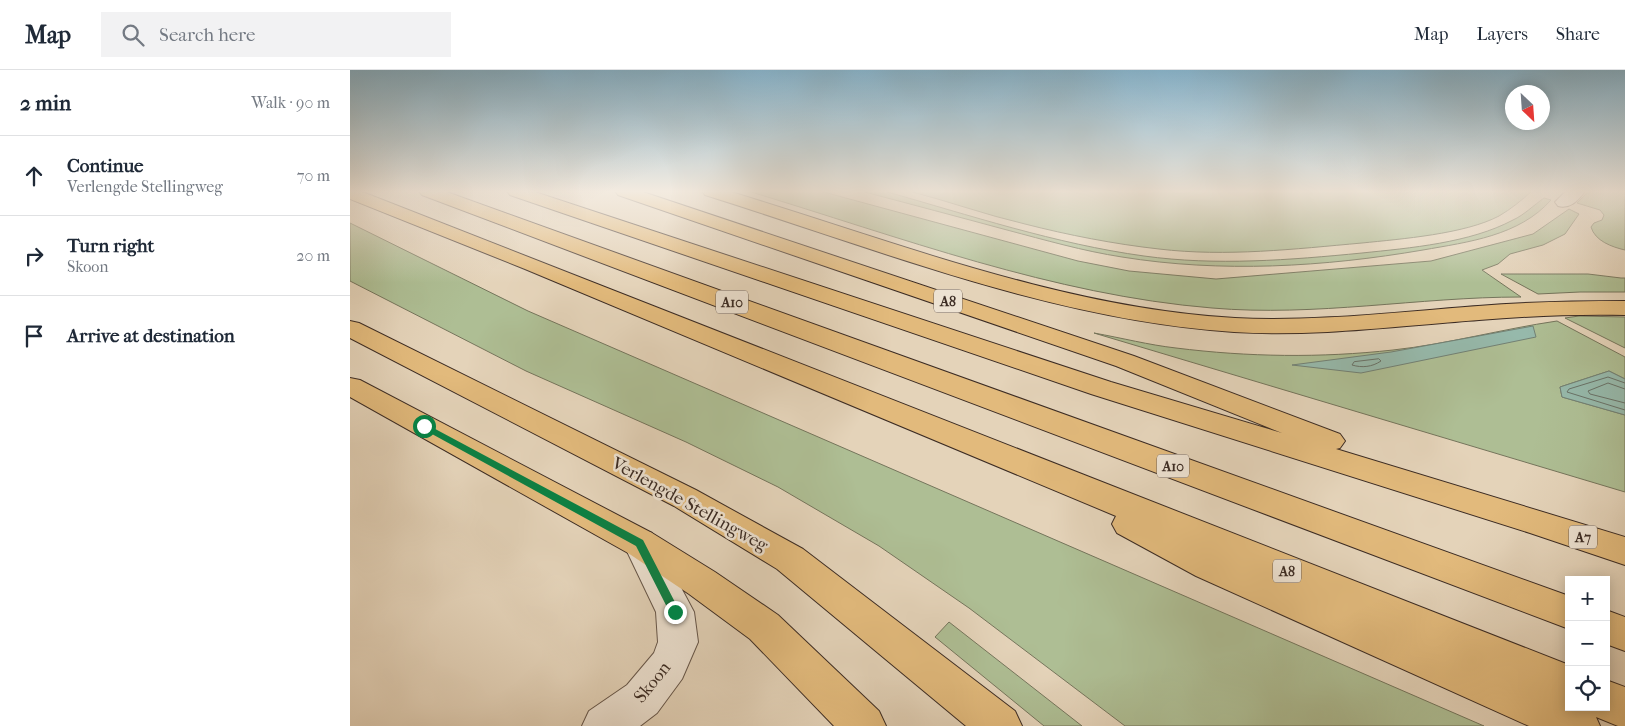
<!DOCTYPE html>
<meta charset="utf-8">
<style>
:root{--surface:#fff;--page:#f2f2f3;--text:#1f2937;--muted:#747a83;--line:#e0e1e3}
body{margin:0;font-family:"IM FELL French Canon",serif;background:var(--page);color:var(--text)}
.controls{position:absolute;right:15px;bottom:15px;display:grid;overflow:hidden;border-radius:0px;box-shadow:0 2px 12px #0003}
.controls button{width:45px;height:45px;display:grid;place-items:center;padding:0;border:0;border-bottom:1px solid var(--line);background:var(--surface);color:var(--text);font:25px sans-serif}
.compass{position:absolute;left:1155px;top:15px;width:45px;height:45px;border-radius:50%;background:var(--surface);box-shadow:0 2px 12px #0003;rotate:155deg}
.stop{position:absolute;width:15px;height:15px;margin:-11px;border:4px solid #0b8043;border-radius:50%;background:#fff}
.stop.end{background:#0b8043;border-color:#fff;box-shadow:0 1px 5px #0008}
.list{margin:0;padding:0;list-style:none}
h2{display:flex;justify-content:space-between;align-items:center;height:65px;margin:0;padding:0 20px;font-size:21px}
h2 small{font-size:16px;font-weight:400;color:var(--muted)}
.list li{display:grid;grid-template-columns:32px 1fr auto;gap:15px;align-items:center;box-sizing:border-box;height:80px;padding:0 20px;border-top:1px solid var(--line)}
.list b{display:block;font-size:19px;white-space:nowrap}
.list p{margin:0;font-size:16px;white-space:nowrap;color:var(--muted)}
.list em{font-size:16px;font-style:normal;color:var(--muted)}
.icon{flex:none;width:28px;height:28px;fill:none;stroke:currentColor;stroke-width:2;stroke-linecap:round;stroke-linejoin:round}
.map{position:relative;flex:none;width:1275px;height:656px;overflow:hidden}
header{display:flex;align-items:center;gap:30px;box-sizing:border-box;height:70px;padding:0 25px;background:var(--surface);border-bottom:1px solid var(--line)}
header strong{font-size:24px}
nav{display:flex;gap:28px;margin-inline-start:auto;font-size:18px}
.search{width:350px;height:45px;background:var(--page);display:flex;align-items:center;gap:12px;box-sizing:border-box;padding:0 18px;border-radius:0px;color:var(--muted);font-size:19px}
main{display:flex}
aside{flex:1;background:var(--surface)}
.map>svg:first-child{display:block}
.green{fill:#aebe94;stroke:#75755c}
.water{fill:#96b9ab;stroke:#728175}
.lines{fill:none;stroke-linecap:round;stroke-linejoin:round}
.shore{stroke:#697268;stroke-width:1}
.minor-casing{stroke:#665649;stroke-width:2}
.major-casing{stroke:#3c2c24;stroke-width:2}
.highway-casing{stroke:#3c2c24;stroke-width:2}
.minor{fill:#ede2d2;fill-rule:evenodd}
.major{fill:#e2ba7c;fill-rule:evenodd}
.highway{fill:#e2ba7c;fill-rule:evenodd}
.route{fill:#0b8043}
.labels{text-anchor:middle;stroke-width:5;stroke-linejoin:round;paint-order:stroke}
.shield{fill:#ede2d2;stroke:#716358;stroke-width:1}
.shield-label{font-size:14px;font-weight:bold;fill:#3c2c24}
.near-street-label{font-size:18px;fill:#3c2c24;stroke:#ede2d2}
</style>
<header>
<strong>Map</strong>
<div class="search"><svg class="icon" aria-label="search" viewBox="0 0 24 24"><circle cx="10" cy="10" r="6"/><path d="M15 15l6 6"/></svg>Search here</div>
<nav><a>Map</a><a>Layers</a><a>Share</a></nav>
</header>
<main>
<aside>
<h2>2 min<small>Walk · 90 m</small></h2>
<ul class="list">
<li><svg class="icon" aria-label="ahead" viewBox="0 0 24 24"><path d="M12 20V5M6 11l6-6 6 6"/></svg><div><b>Continue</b><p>Verlengde Stellingweg</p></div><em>70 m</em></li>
<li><svg class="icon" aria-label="right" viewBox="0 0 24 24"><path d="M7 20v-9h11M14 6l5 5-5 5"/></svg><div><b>Turn right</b><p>Skoon</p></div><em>20 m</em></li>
<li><svg class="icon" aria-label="arrive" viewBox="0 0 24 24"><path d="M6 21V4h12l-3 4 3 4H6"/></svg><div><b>Arrive at destination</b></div></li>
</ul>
</aside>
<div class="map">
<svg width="1275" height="656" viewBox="0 0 1275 656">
<rect width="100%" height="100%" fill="#e4d3b9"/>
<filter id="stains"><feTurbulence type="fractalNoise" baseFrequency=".004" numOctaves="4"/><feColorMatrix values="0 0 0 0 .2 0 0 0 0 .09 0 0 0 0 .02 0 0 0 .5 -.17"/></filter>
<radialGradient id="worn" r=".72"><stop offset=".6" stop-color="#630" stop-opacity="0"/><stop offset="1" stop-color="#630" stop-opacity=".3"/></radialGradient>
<path class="green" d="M398 121H470L728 191 779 201 866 209 1081 191 1183 164 1219 139 1229 144 1215 164 1193 175 1160 184 1148 194 1132 200 1171 227C1068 227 966 247 862 238 703 225 550 167 398 121Z
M511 121H534C619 145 706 174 794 186 866 196 940 190 1012 183 1060 178 1120 173 1163 150 1174 145 1184 135 1194 128L1201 130C1169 166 1118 172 1073 180 974 197 871 203 772 187 733 181 695 170 657 160 609 147 560 134 511 121Z
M559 121H1182C1172 130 1161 139 1149 146 1115 164 1051 169 1012 173 945 179 876 187 809 179 764 174 718 165 675 154 636 145 598 131 559 121Z
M1239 121H1275V180C1262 177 1245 171 1241 157L1244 153 1252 150 1254 145 1250 140 1227 133Z
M0 153 178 241 1134 656H775L619 538 529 476 428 417 336 372 176 301 0 211Z
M1151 204H1238L1271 208H1275V222H1230L1188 224Z
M1229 246 1275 247V278L1215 248Z
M1207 251 1275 287V309L1259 301 1210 317 1212 327 1275 345V422L744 263C772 268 799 275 826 278 898 287 971 288 1043 280 1098 274 1152 259 1207 251Z
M599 552 732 656H694L585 567Z"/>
<path class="water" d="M1183 256 1186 267 1011 303 942 295 1041 282Z
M1259 301 1275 309V345L1212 327 1210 317Z"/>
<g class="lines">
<path class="shore" d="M1029 289 1031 291C1022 297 1012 298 1002 295L1004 292Z
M1275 313 1258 307 1219 319 1217 322 1275 340
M1275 319 1258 313 1238 321 1240 324 1275 333"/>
<g class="minor-casing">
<path id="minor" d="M1216 121H1235C1228 131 1220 139 1208 136L1205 132Z
M290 459 302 463 344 542 348 572 332 609 307 643 290 656H232L239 641 277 615 304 583 308 572 306 542 273 473 278 463Z"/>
</g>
<g class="major-casing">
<path id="major" d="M0 251 9 253 346 420 453 479 665 641 672 656H616L427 499 324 436 0 268Z
M0 308 10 310 302 463 365 502 428 545 529 641 536 656H484L400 569 339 524 278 483 0 327Z"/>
</g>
<g class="highway-casing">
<path id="highway" d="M0 121H10L1219 595V637H1256V610L1275 617V656H1268L1246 647 1250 656H1179L846 506 767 463 762 454 766 446 175 199 0 129Z
M69 121H94L1219 526V559L72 125Z
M157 121H182L761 312 932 363 766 296 268 125 265 121H290L784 286 990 364 995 371 990 378 986 379 1275 467V495L1180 463 741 324 160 125Z
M352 121H378C543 171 712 238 885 248 966 252 1047 242 1128 236 1177 232 1226 231 1275 231V245C1226 244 1178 246 1129 250 1048 256 965 267 884 262 701 250 528 179 355 125Z
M1256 540 1275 547V581L1256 574Z"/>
</g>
<use href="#minor" class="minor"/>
<use href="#major" class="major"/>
<use href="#highway" class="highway"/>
</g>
<linearGradient id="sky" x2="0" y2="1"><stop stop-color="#87b6d0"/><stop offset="0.57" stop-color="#f3ebe0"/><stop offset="1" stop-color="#f3ebe0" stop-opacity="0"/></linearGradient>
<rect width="1275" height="213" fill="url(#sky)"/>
<path class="route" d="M74 353 293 470 330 542 329 545H321L286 476 71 358V354Z"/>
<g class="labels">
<g class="shield">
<rect x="584" y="219.5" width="28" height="23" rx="4"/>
<rect x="366" y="220.5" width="32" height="23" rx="4"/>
<rect x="807" y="384.5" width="32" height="23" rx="4"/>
<rect x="1219" y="455.5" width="28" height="23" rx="4"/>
<rect x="923" y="489.5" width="28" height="23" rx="4"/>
</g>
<g class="shield-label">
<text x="598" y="236">A8</text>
<text x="382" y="237">A10</text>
<text x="823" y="401">A10</text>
<text x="1233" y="472">A7</text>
<text x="937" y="506">A8</text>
</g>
<g class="near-street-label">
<text transform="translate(340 434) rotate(29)" y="6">Verlengde Stellingweg</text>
<text transform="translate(302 612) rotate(-51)" y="6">Skoon</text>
</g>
</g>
<rect width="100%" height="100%" filter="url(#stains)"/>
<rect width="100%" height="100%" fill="url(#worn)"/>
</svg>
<div class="controls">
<button>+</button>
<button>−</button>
<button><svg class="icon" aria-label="locate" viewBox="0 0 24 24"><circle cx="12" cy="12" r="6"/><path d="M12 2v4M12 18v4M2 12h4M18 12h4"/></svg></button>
</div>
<svg class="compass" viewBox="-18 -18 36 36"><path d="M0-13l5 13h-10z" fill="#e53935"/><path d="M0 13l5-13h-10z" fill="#747a83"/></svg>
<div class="stop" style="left:74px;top:356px"></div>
<div class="stop end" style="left:325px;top:542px"></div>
</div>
</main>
